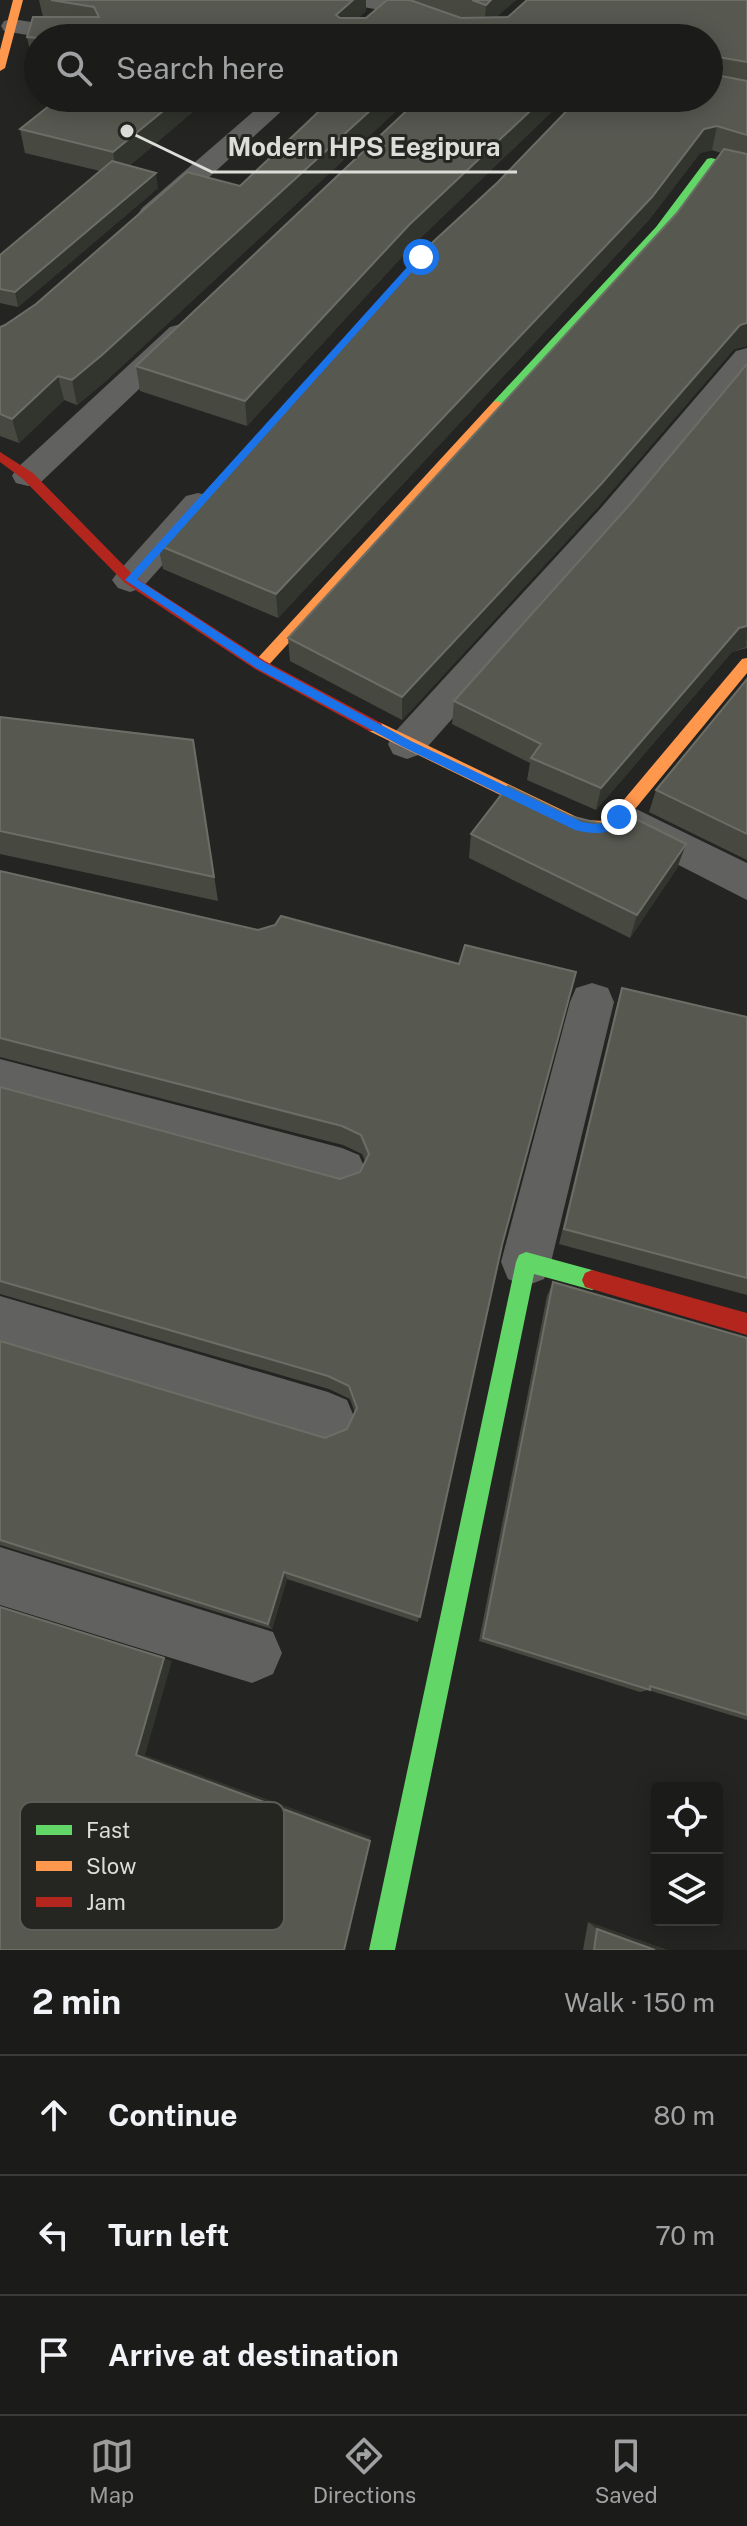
<!DOCTYPE html>
<meta charset="utf-8">
<style>
:root{--surface:#1b1c1a;--page:#282927;--text:#f1f3f6;--muted:#a0a1a2;--line:#393a39;--accent:#9c9d9a}
body{margin:0;font-family:"Public Sans",sans-serif;background:var(--page);color:var(--text)}
.controls{position:absolute;right:24px;bottom:24px;display:grid;overflow:hidden;border-radius:8px;box-shadow:0 4px 20px #0003}
.controls button{width:72px;height:72px;display:grid;place-items:center;padding:0;border:0;border-bottom:2px solid var(--line);background:var(--surface);color:var(--text);font:40px sans-serif}
.stop{position:absolute;width:24px;height:24px;margin:-18px;border:6px solid #1a73e8;border-radius:50%;background:#fff}
.stop.end{background:#1a73e8;border-color:#fff;box-shadow:0 2px 8px #0008}
.list{margin:0;padding:0;list-style:none}
h2{display:flex;justify-content:space-between;align-items:center;height:104px;margin:0;padding:0 32px;font-size:34px}
h2 small{font-size:26px;font-weight:400;color:var(--muted)}
.list li{display:grid;grid-template-columns:52px 1fr auto;gap:24px;align-items:center;box-sizing:border-box;height:120px;padding:0 32px;border-top:2px solid var(--line)}
.list b{display:block;font-size:30px;white-space:nowrap}
.list em{font-size:26px;font-style:normal;color:var(--muted)}
.icon{flex:none;width:44px;height:44px;fill:none;stroke:currentColor;stroke-width:2;stroke-linecap:round;stroke-linejoin:round}
.map{position:relative;flex:none;width:747px;height:1950px;overflow:hidden}
.search{position:absolute;background:var(--surface);box-shadow:0 4px 20px #0003;left:24px;right:24px;top:24px;height:88px;display:flex;align-items:center;gap:20px;box-sizing:border-box;padding:0 28px;border-radius:44px;color:var(--muted);font-size:30px}
.sheet{height:464px;background:var(--surface)}
nav{display:flex;justify-content:space-around;align-items:center;box-sizing:border-box;height:112px;border-top:2px solid var(--line);background:var(--surface);font-size:22px;color:var(--muted)}
nav a{display:grid;justify-items:center;gap:4px}
nav .on{color:var(--accent)}
.map>svg:first-child{display:block}
.lines{fill:none;stroke-linecap:round;stroke-linejoin:round}
.street{fill:#616160;fill-rule:evenodd}
.fast{fill:#63d668;fill-rule:evenodd}
.slow{fill:#ff974d;fill-rule:evenodd}
.jam{fill:#b3261e;fill-rule:evenodd}
.wall{fill:#474941}
.shaded-wall{fill:#32342e}
.building{fill:#575951;stroke:#6c6e66;stroke-width:2}
.route{fill:#1a73e8}
.key{fill:#252622;stroke:#5c5d59;stroke-width:2}
.key-label{font-size:22px;fill:#ddddda}
.leader{fill:none;stroke:#ddddda;stroke-width:3}
.callout-dot{fill:#ddddda;stroke:#252622;stroke-width:3}
.callout-label{font-size:26px;text-anchor:middle;font-weight:bold;fill:#ddddda;stroke:#252622;stroke-width:6;stroke-linejoin:round;paint-order:stroke}
</style>
<div class="map">
<svg width="747" height="1950" viewBox="0 0 747 1950">
<rect width="100%" height="100%" fill="#242523"/>
<g class="lines">
<path class="street" d="M350 0H397L491 33 495 38H461L385 11 353 5Z
M12 19 89 31 97 33 101 38H45L4 31 1 26 4 21Z
M269 98H296L162 220H142L138 214 142 208Z
M181 324 192 327 196 333 192 339 40 483 28 486 16 483 12 476 16 469 170 327Z
M747 348V376L624 525 421 754 407 759 393 754 388 744 393 734 600 509 736 351Z
M198 493 210 496 215 504 210 512 142 588 130 592 118 588 112 580 118 572 186 496Z
M632 807 747 863V900L618 834 612 823 618 812Z
M592 983 608 988 614 1002 551 1262 544 1279 526 1286 508 1279 501 1262 570 1002 576 988Z
M0 1059 342 1148 359 1155 366 1171 359 1187 342 1194 0 1101Z
M0 1296 328 1392 347 1400 355 1419 347 1438 328 1446 0 1348Z
M0 1547 273 1632 282 1653 273 1674 252 1683 0 1605Z"/>
<path class="fast" d="M711 158 747 166V172L714 165 664 231 503 408H493V402L656 227 707 159Z
M526 1252 592 1270 599 1273 602 1280 599 1287 592 1290 534 1274 395 1950H369L516 1262 519 1255Z"/>
<path class="slow" d="M13 0H23L5 68 0 71V50Z
M498 401 504 405 503 408 265 669H255V661L493 402Z
M747 658V673L617 831 597 836 574 831 369 731 367 727 375 721 381 723 583 820 606 821 742 659Z"/>
<path class="jam" d="M0 452 33 473 135 577 265 661 381 723 383 727 381 731H369L255 669 125 583 23 479 0 462Z
M592 1270 747 1313V1335L585 1287 582 1280 585 1273Z"/>
</g>
<path class="wall" d="M39 0H366V11L358 18H366L387 0H516L496 17 747 0V346L734 349 598 507 402 720 290 661 288 638 677 213 721 153 712 150 700 153 648 221 278 618 163 569 158 545 709 38H38V61L32 60 27 37 43 17Z
M59 98H209L129 166 158 188 18 307 0 303V255L100 171 25 153 20 129Z
M333 98H410L107 380 77 405 64 400 19 443 0 436V327L5 325 240 186Z
M420 98H566L409 249 247 426 140 391 136 366Z
M747 364V648L732 652 596 810 527 780 530 763 452 724 454 701 631 503Z
M747 679V860L649 812 656 790Z
M0 717 193 740 218 901 0 854Z
M570 816 686 844 677 868 630 938 469 858 471 834Z
M0 871 258 930 501 1250 418 1622 287 1579 272 1629 0 1545V1341L325 1438 347 1429 355 1413 350 1399 329 1389 0 1294V1087L340 1179 360 1172 365 1161 362 1154 343 1145 0 1057Z
M622 988 747 1017V1295L559 1244 616 1008Z
M553 1282 747 1338V1720L648 1690 640 1692 479 1641 547 1296Z
M588 1922 667 1950H583Z"/>
<path class="shaded-wall" d="M353 0H366V11L337 38 336 15Z
M491 0H516L484 28 486 5Z
M179 98H209L117 176 113 152Z
M384 98H410L107 380 77 405 72 380Z
M544 98H566L409 249 247 426 245 401 409 225Z
M717 126 712 150 700 153 648 221 278 618 276 594 704 129Z
M156 173 158 188 18 307 15 292Z
M747 323V346L734 349 598 507 402 720V697L740 325Z
M58 376 64 400 19 443 12 419Z
M747 626 746 647 732 652 596 810 601 788 739 628Z
M686 844 677 868 630 938 637 915Z
M284 1572 287 1579 272 1629 268 1624Z
M164 1658 172 1661 145 1755 371 1837 370 1841 136 1755Z
M588 1922 667 1950H655L597 1929Z"/>
<path class="building" d="M51 0H353L336 15 340 18H366L387 0H410L461 18 508 17 527 0H747V62L712 56 711 74 747 81V135L717 126 704 129 652 197 276 594 158 545 434 241 498 182 579 98H709V38H263L253 36 251 38H38L27 37 33 17H99L94 7Z
M472 0H491L486 5Z
M59 98H179L113 152 20 129Z
M333 98H384L102 355 72 380 58 376 12 419 0 414V327L5 325 36 304 187 172 240 186Z
M420 98H544L409 225 245 401 136 366Z
M724 149 747 154V323L740 325 602 483 402 697 288 638 677 213Z
M112 161 156 173 15 292 0 289V255Z
M747 364V626L739 628 601 788 531 758 541 744 454 701 631 503Z
M747 679V834L656 790Z
M0 717 193 740 214 877 0 831Z
M508 786 570 816 602 824 630 816 686 844 637 915 471 834Z
M0 871 258 930 275 925 281 916 459 964 465 945 576 972 502 1245 420 1617 284 1572 268 1624 0 1540V1341L325 1438 347 1429 357 1408 349 1386 328 1376 0 1281V1087L340 1179 360 1172 369 1154 361 1135 342 1126 0 1038Z
M622 988 747 1017V1278L564 1229Z
M553 1282 747 1338V1715L650 1686V1690L483 1638Z
M0 1607 164 1658 136 1755 370 1841 344 1950H0Z
M597 1929 655 1950H594Z"/>
<path class="route" d="M418 255 425 257 137 579 264 662 411 741 582 822C597 825 605 826 615 813H623L625 817C612 836 596 835 575 830L403 747 256 668 125 580Z"/>
<rect x="20" y="1802" width="264" height="128" rx="12" class="key"/>
<rect x="36" y="1825" width="36" height="10" fill="#63d668"/>
<rect x="36" y="1861" width="36" height="10" fill="#ff974d"/>
<rect x="36" y="1897" width="36" height="10" fill="#b3261e"/>
<g class="key-label">
<text x="86" y="1838">Fast</text>
<text x="86" y="1874">Slow</text>
<text x="86" y="1910">Jam</text>
</g>
<path class="leader" d="M127 131L212 172H517"/>
<circle class="callout-dot" cx="127" cy="131" r="8"/>
<g class="callout-label">
<text x="364" y="156">Modern HPS Eegipura</text>
</g>
</svg>
<div class="controls">
<button><svg class="icon" aria-label="locate" viewBox="0 0 24 24"><circle cx="12" cy="12" r="6"/><path d="M12 2v4M12 18v4M2 12h4M18 12h4"/></svg></button>
<button><svg class="icon" aria-label="layers" viewBox="0 0 24 24"><path d="M12 4l9 5-9 5-9-5zM3 14l9 5 9-5"/></svg></button>
</div>
<div class="stop" style="left:421px;top:257px"></div>
<div class="stop end" style="left:619px;top:817px"></div>
<div class="search"><svg class="icon" aria-label="search" viewBox="0 0 24 24"><circle cx="10" cy="10" r="6"/><path d="M15 15l6 6"/></svg>Search here</div>
</div>
<section class="sheet">
<h2>2 min<small>Walk · 150 m</small></h2>
<ul class="list">
<li><svg class="icon" aria-label="ahead" viewBox="0 0 24 24"><path d="M12 20V5M6 11l6-6 6 6"/></svg><div><b>Continue</b></div><em>80 m</em></li>
<li><svg class="icon" aria-label="left" viewBox="0 0 24 24"><path d="M17 20v-9H6M10 6l-5 5 5 5"/></svg><div><b>Turn left</b></div><em>70 m</em></li>
<li><svg class="icon" aria-label="arrive" viewBox="0 0 24 24"><path d="M6 21V4h12l-3 4 3 4H6"/></svg><div><b>Arrive at destination</b></div></li>
</ul>
</section>
<nav>
<a class="on"><svg class="icon" aria-label="map" viewBox="0 0 24 24"><path d="M3 6l6-2 6 2 6-2v14l-6 2-6-2-6 2zM9 4v14M15 6v14"/></svg>Map</a>
<a><svg class="icon" aria-label="directions" viewBox="0 0 24 24"><path d="M12 3l9 9-9 9-9-9zM9 14v-3h6M13 9l2 2-2 2"/></svg>Directions</a>
<a><svg class="icon" aria-label="saved" viewBox="0 0 24 24"><path d="M7 4h10v16l-5-4-5 4z"/></svg>Saved</a>
</nav>
